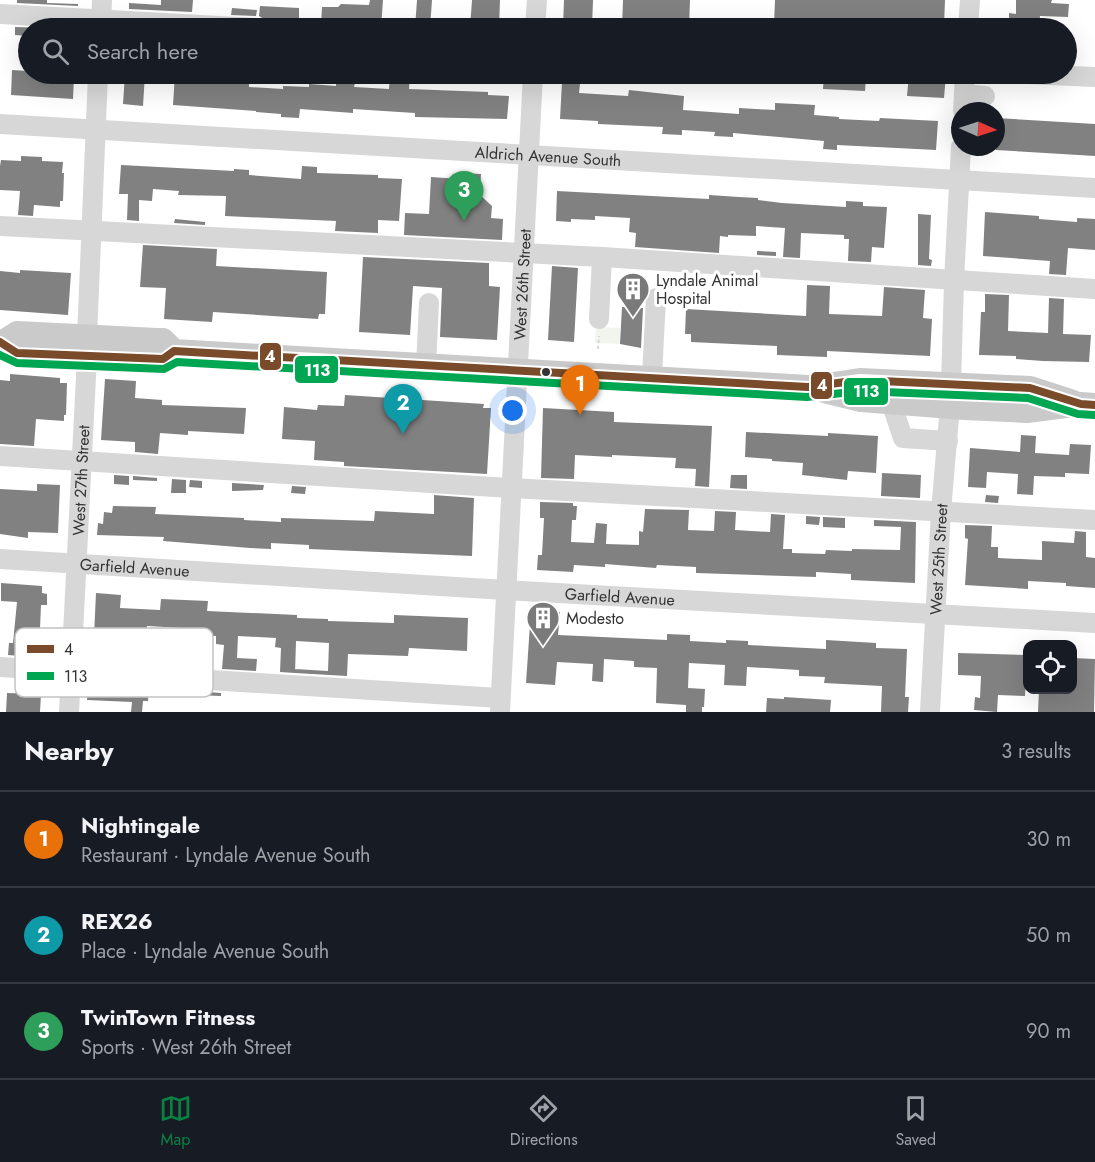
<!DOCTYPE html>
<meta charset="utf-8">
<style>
:root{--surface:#171b24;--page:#242831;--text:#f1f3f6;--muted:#9ea1a6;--line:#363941;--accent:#0b8043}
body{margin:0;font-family:Jost,sans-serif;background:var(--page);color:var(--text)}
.controls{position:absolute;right:18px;bottom:18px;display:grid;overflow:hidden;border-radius:12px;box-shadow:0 6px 24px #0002}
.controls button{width:54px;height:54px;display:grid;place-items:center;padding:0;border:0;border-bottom:2px solid var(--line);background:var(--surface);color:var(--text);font:30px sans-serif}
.compass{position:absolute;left:951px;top:102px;width:54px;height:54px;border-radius:50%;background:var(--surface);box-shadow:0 6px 24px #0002;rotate:93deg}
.you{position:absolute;left:513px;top:411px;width:21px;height:21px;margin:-15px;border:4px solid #fff;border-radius:50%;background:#1a73e8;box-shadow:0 0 0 9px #1a73e833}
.badge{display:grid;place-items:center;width:39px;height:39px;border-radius:50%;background:var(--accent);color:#fff;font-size:20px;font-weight:700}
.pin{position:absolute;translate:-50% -50px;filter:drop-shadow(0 2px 3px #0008)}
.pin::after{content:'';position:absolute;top:32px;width:21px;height:18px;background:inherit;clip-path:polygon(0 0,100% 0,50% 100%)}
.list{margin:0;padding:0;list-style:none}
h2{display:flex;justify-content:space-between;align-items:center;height:78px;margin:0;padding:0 24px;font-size:26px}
h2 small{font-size:20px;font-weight:400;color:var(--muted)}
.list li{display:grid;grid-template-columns:39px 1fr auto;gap:18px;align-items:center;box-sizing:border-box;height:96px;padding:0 24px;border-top:2px solid var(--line)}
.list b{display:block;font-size:22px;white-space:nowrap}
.list p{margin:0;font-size:20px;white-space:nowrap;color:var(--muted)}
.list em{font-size:20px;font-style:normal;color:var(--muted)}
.icon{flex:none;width:33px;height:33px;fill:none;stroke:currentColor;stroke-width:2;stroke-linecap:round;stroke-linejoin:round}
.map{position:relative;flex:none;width:1095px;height:712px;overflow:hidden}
.search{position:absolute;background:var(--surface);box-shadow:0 6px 24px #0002;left:18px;right:18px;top:18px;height:66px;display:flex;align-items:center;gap:15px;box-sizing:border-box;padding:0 21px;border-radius:33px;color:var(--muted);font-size:22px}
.sheet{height:366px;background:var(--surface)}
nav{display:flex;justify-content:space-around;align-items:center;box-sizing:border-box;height:84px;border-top:2px solid var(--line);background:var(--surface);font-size:16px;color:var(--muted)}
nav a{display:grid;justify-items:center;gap:3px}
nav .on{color:var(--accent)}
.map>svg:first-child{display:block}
.green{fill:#f1f5ed}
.building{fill:#818181}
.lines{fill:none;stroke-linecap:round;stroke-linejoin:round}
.path{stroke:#d6d6d6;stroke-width:2;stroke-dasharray:3 3;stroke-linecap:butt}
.minor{stroke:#d7d7d7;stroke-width:20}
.major{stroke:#cacaca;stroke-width:24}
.bus-1-casing{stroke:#fff;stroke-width:12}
.bus-2-casing{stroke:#fff;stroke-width:12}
.bus-1{stroke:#7a4b2a;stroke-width:8}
.bus-2{stroke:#00a651;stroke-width:8}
.bus-dot{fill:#333;stroke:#fff;stroke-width:2}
.labels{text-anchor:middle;stroke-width:6;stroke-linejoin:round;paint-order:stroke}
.street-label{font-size:16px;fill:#333;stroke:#fff}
.poi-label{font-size:16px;fill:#333;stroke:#fff;text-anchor:start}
.key{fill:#fff;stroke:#c2c2c2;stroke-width:1.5}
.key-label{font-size:16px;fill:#333}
.line-badge{stroke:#fff;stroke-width:2}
.badge-label{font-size:16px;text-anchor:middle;font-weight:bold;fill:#fff}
</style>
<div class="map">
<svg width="1095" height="712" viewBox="0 0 1095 712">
<rect width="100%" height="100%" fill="#fff"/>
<path class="green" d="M596 327 620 328V344L595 343Z"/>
<path class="building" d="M17 0H47V3L78 4V6L17 3Z
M161 0H193L192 12 129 9V3L161 5Z
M370 0H383L381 28H363L364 20 336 19V25H321L322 7H338L341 4 369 5Z
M417 0H432L430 28H415Z
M472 0H500L499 28H470Z
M564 0H593L592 28H563Z
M623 0H690L689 28 637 25 636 28H622Z
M775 0H945L944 26 920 25V27L867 24V28H828V25L794 23V27L774 25Z
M1016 0H1052L1051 3 1069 4 1068 17 1040 16 1039 28H1014V25H1009V13L1016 14Z
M260 6 299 8V22L267 21 259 16Z
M232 8 257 10 256 16 231 15Z
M15 27 46 28H28V36L15 35Z
M12 70 28 71V74L32 75 74 77 73 99 11 95Z
M125 74H145L143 106 123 104Z
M175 74H223V82L249 83V87L283 89V86L309 87V84L336 86V82L355 83 354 87 389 89 390 74H410L409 89 488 92V95L509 96 507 119 415 117V113L353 109V113L300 109 299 118 281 117V114L256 112V111L173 105Z
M824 74 866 77 865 91 823 89Z
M909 74 946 75 944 98 907 96Z
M562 82 580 84 579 93 628 96 629 90 684 96 683 110 739 114V108L775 110V103L815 105 814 115 839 117V119L879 121 880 118 938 121 936 150 837 145V150L823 149 824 141 733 133V137L714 136 715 132 682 130V135L662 134 663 127 598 124V121L560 119Z
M996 118 1095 124V156L996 150Z
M21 156 42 157V161L63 162 62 173H64L63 201H60V207L34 205 33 216 18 215 20 191 0 190V166L1 160 21 161Z
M121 165 234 171V169L249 170V175L301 179 302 166 317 167V173L378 175V178L402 179 399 221 378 220V233L335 231 336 221 225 216 226 196 178 195 179 191 153 189 152 201 139 200V221L127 220 128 194H119Z
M460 173 481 174 480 195 492 206 491 218 503 219 502 240 404 235 405 213 429 214 431 177 460 179Z
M557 191 709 199V195L739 197 758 198V200L782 203 846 207V201L863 202V206L887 207 884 248 872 247 871 262 848 261 849 239H844V235L801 233 800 258 783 257 785 228 756 226V236L728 235V237L720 236 719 253 635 247 636 233 629 232 630 218 595 216V220L571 219V222L556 221Z
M985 212 1039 216V219L1077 222V218L1095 219V250L1068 248 1066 275 1049 274 1050 261 983 256Z
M918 214 931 215 929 259 932 260 931 266 918 265Z
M175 219 205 222V225L174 223Z
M143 245 217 249 216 266 327 272 325 314H319L318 319 213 312 212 322 164 319 166 288 140 287Z
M757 251 776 252V256L757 255Z
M363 257 489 263V286L500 287 497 340 440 337 442 288 413 286 410 335 359 332Z
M552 266 578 268 574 342 548 340Z
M20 270 71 273 68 315 0 310V271L20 273Z
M807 285 830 286 829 314 882 316 884 287 925 290 923 318 932 319 930 356 827 351V357L777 355V346L691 342V334H685L686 309 806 316Z
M985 294 1009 295 1008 331 1048 333 1049 298 1064 299 1063 334 1091 335 1089 362 1043 361 1016 359V356L979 355 981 312H985Z
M622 307 643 308 641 348 620 344Z
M10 374 60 378V383H67L66 415H64V421L36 419 34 446 0 444V380L10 381Z
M105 379 136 381 135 398 162 400V405L246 408 244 434 188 431V435L160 433 158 454 135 452V442L101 440Z
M345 395 484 404 483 408H491L487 474 344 466V462L314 460 315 441 282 439 284 407 317 410 318 405 344 406Z
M543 408 614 412V422L712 426 709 487 695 486 696 469 675 468 676 458 612 455V457L575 455 574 479 541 478Z
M746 432 828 436V433L878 436 876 473 848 471 847 480 802 475 803 463 772 461V459L745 457Z
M1021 435 1036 436 1035 453 1069 455 1070 444 1091 445 1089 474 1065 473V477L1034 476 1033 495 1017 494 1018 474 987 472 986 488 968 487 970 448 1020 452Z
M882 473 921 475 920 498 881 496Z
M114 475 129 476V485L114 484Z
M731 475H747V489L730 488Z
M133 476 157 478V481L133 480Z
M172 479 186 480V493H171Z
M190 480 202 481V488L189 487Z
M232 483 264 485 263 490 232 491Z
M37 484 60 485 58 533 28 532V538L0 534V489L37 491Z
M292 486 306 487 305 494 291 493Z
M434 495 474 498 472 556 309 549V545L271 543V549L250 548 163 541 164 537 97 535 98 523 103 524 104 512 112 513 113 506 156 507 155 514 244 518V520L281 522V518L374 521 375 511 434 514Z
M986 495 999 496 998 503 985 502Z
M540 502 573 503V506H577L576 520H572L571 542 594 543 596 523 607 524 606 544 639 545V531L643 532 645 509 689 510 688 530 714 531 715 511 736 512 735 530 770 532 771 514 785 515 783 549H792V553L825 554 826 550 852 551V549L900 550 901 527 874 526V520L916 522 915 583 851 580V574L816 572V577L696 573V567L657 565 656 568 605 564V567L574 565 573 572 537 570 538 555H542L544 518H540Z
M806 516 820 517 819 525 806 524Z
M823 517 845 518V528L823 527Z
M965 525 992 526 991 547H998V558L1042 560V541L1074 543 1075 531 1086 532V557L1095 558V588L1066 586V583L1028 581V589L965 585 968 539 965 538Z
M1 583 42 586V593L47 594V605H41L39 652H44V658L8 655 9 643H13L17 602 1 601Z
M96 593 121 595 120 608 160 610 161 599 208 601 207 611 297 615V618L328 619V621L394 623V615L468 618 467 651 409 648 408 656 348 654 347 676 295 673V669L328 671 329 643 296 641 295 673 280 672 281 648 275 647 276 638 238 636 237 658 257 659 256 671 222 669 224 645 216 644V636L183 635V628L147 626 146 644 118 643 117 658 93 657Z
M531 610 560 612 558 635 667 640V634L690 635V641L726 643V640L748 641V645L826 649V640L876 643V648L907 649 905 697H909L908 712H881L882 686 824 683 825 677 799 676V670L747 667 746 686 724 685 725 665 689 663 688 688 705 689 704 707H702V712H686V705L656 703 657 668 634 667V661L604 659 603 682 592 681 593 664 557 662 555 685 526 683Z
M958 653 1027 655 1025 696 998 695 997 712 974 710 975 697 980 698 981 676 958 675Z
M1072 658 1095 659 1094 712H1038L1039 690H1072Z
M88 684 149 688 148 701H143L142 712H131L132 702 87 700Z
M194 691 221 693V696L194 695Z
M7 693 41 694 40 712H6Z
M784 697 831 700 830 712H766L767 698 784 699Z"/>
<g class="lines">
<path class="path" d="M598 349 599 336"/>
<g class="minor">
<path d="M0 14 258 28"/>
<path d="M101 28 102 0"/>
<path d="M535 28 537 0"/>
<path d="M968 28 970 0"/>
<path d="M1027 74 1095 77"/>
<path d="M964 94 985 96"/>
<path d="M963 111 965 74"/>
<path id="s1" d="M0 124 1095 188"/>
<path d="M0 226 602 257 1095 289"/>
<path d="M599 319 602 257"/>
<path d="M87 337 98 74"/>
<path d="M426 366 429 303"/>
<path d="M652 377 656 298"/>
<path d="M951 384 954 281 961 147"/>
<path d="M891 402 903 438 948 441"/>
<path d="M0 456 511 488 1095 520"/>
<path id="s2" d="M0 559 505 590 1095 623"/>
<path d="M0 667 500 698"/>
<path id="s3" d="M69 712 87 357"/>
<path id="s4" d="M500 712 533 74"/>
<path id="s5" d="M930 712 941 511 950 406"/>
</g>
<path class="major" d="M0 342 17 353 163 359 174 351
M3 342 17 333 157 340H163L174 351 808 387 861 400 965 408 1027 411 1081 404 1095 405
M820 386 860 380 1030 388 1073 402"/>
<g class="bus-1-casing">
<path id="bus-1" d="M0 342 17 353 163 359 174 351 808 387 860 380 1030 388 1081 404 1095 405"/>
</g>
<g class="bus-2-casing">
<path id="bus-2" d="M0 355 17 363 164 369 177 362 807 397 860 391 1028 398 1078 414 1094 415"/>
</g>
<use href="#bus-1" class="bus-1"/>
<use href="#bus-2" class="bus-2"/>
</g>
<defs>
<g id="building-pin" transform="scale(1.725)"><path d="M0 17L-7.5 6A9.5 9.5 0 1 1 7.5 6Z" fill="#7a7a7a" stroke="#fff"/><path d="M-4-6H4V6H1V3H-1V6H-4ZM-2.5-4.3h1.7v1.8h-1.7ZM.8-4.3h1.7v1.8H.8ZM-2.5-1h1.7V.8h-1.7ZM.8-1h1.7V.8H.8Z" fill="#fff"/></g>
</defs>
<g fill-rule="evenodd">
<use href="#building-pin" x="633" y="289"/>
<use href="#building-pin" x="543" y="618"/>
</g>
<circle class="bus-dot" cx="546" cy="372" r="5"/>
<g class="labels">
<g class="street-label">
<text dy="6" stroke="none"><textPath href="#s1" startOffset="549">Aldrich Avenue South</textPath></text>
<text dy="6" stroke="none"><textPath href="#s4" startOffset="428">West 26th Street</textPath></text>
<text dy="6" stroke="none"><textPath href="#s3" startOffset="232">West 27th Street</textPath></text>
<text dy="6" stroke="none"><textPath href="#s5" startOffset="153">West 25th Street</textPath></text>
<text dy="6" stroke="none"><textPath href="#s2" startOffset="135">Garfield Avenue</textPath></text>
<text dy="6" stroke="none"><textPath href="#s2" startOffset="621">Garfield Avenue</textPath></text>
</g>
<g class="poi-label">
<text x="656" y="286">Lyndale Animal<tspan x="656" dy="18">Hospital</tspan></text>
<text x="566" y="624">Modesto</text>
</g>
</g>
<rect x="15" y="628" width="198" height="69" rx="9" class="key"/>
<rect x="27" y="645" width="27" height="8" fill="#7a4b2a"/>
<rect x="27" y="672" width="27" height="8" fill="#00a651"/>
<g class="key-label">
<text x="64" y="655">4</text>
<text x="64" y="682">113</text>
</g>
<g class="line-badge">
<rect x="259" y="342" width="23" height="29" rx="6" fill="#7a4b2a"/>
<rect x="294" y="355" width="45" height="29" rx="6" fill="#00a651"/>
<rect x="810" y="371" width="23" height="29" rx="6" fill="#7a4b2a"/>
<rect x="843" y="377" width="46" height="29" rx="6" fill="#00a651"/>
</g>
<g class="badge-label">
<text x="270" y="362">4</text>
<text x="317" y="376">113</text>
<text x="822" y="391">4</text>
<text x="866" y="397">113</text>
</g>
</svg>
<div class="controls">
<button><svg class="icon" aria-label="locate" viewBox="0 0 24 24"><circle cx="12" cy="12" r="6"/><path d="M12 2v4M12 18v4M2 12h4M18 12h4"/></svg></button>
</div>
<svg class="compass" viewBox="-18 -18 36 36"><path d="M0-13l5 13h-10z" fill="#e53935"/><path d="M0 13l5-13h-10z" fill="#9ea1a6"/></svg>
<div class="you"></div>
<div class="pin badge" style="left:580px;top:415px;background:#e8710a">1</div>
<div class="pin badge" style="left:403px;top:434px;background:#0f9aa8">2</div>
<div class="pin badge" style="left:464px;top:221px;background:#2e9e5b">3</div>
<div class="search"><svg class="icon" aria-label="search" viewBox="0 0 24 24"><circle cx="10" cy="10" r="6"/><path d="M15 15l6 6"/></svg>Search here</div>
</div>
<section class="sheet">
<h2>Nearby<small>3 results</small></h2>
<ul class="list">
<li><span class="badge" style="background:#e8710a">1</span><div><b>Nightingale</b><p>Restaurant · Lyndale Avenue South</p></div><em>30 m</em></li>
<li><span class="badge" style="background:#0f9aa8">2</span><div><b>REX26</b><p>Place · Lyndale Avenue South</p></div><em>50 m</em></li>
<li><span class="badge" style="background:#2e9e5b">3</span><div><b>TwinTown Fitness</b><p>Sports · West 26th Street</p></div><em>90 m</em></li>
</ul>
</section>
<nav>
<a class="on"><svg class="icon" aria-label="map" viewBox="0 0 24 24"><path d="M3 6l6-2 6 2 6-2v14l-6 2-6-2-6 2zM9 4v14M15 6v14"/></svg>Map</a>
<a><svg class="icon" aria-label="directions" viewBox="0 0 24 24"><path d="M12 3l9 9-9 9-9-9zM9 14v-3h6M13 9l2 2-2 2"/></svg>Directions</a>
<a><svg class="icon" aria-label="saved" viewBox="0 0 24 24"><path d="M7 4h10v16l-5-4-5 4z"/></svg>Saved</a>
</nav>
